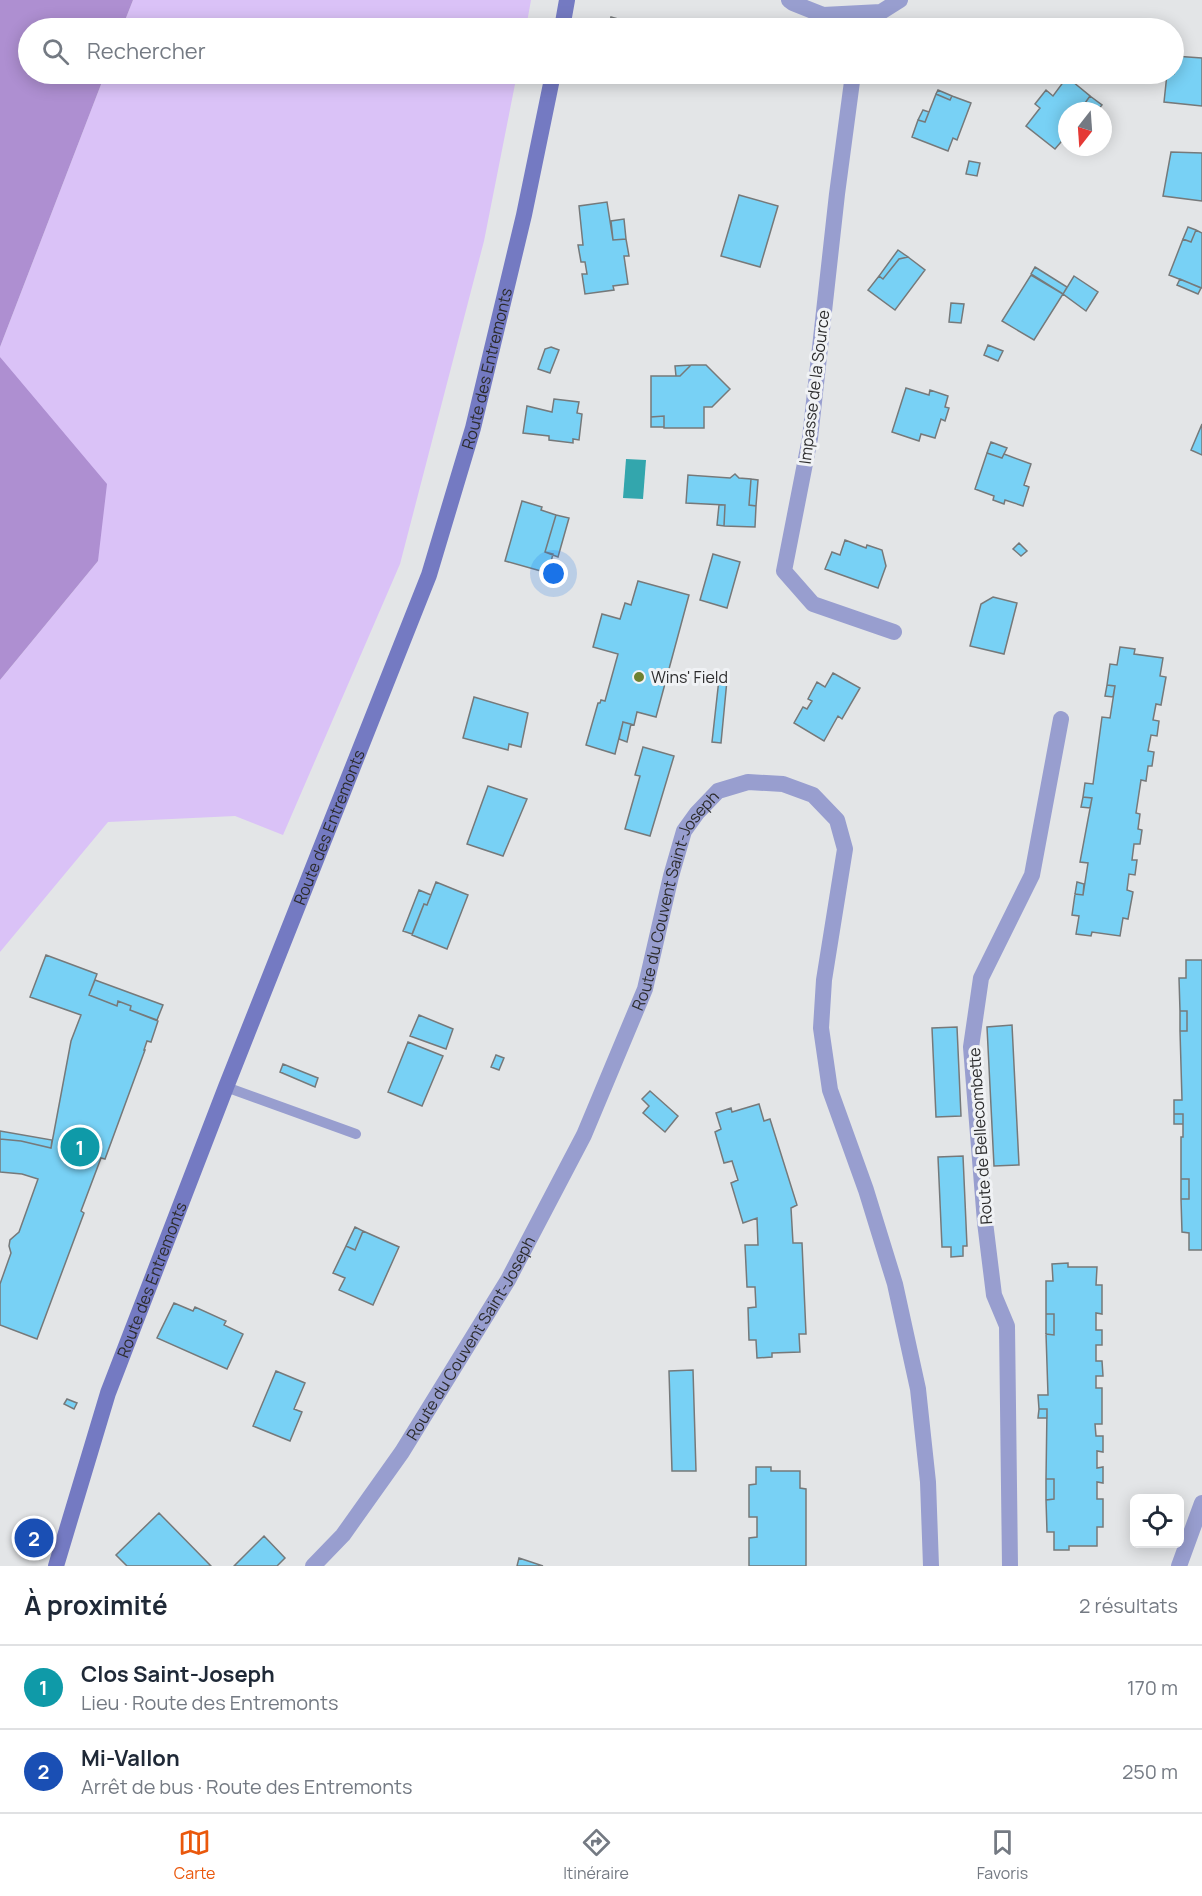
<!DOCTYPE html>
<html lang="fr">
<meta charset="utf-8">
<style>
:root{--surface:#fff;--page:#f2f2f3;--text:#1f2937;--muted:#747a83;--line:#e0e1e3;--accent:#ea580c}
body{margin:0;font-family:Manrope,sans-serif;background:var(--page);color:var(--text)}
.controls{position:absolute;right:18px;bottom:18px;display:grid;overflow:hidden;border-radius:9px;box-shadow:0 3px 15px #0003}
.controls button{width:54px;height:54px;display:grid;place-items:center;padding:0;border:0;border-bottom:2px solid var(--line);background:var(--surface);color:var(--text);font:30px sans-serif}
.compass{position:absolute;left:1058px;top:102px;width:54px;height:54px;border-radius:50%;background:var(--surface);box-shadow:0 3px 15px #0003;rotate:197deg}
.you{position:absolute;left:554px;top:574px;width:21px;height:21px;margin:-15px;border:4px solid #fff;border-radius:50%;background:#1a73e8;box-shadow:0 0 0 9px #1a73e833}
.badge{display:grid;place-items:center;width:39px;height:39px;border-radius:50%;background:var(--accent);color:#fff;font-size:20px;font-weight:700}
.pin{position:absolute;translate:-50% -50%;border:3px solid #fff;box-shadow:0 2px 6px #0006}
.list{margin:0;padding:0;list-style:none}
h2{display:flex;justify-content:space-between;align-items:center;height:78px;margin:0;padding:0 24px;font-size:26px}
h2 small{font-size:20px;font-weight:400;color:var(--muted)}
.list li{display:grid;grid-template-columns:39px 1fr auto;gap:18px;align-items:center;box-sizing:border-box;height:84px;padding:0 24px;border-top:2px solid var(--line)}
.list b{display:block;font-size:22px;white-space:nowrap}
.list p{margin:0;font-size:20px;white-space:nowrap;color:var(--muted)}
.list em{font-size:20px;font-style:normal;color:var(--muted)}
.icon{flex:none;width:33px;height:33px;fill:none;stroke:currentColor;stroke-width:2;stroke-linecap:round;stroke-linejoin:round}
.map{position:relative;flex:none;width:1202px;height:1566px;overflow:hidden}
.search{position:absolute;background:var(--surface);box-shadow:0 3px 15px #0003;left:18px;right:18px;top:18px;height:66px;display:flex;align-items:center;gap:15px;box-sizing:border-box;padding:0 21px;border-radius:33px;color:var(--muted);font-size:22px}
.sheet{height:246px;background:var(--surface)}
nav{display:flex;justify-content:space-around;align-items:center;box-sizing:border-box;height:84px;border-top:2px solid var(--line);background:var(--surface);font-size:16px;color:var(--muted)}
nav a{display:grid;justify-items:center;gap:3px}
nav .on{color:var(--accent)}
.map>svg:first-child{display:block}
.green{fill:#dac2f7}
.forest{fill:#ae8fd1}
.water{fill:#33a6ad}
.building{fill:#78d1f5;stroke:#76797a;stroke-width:1.5}
.lines{fill:none;stroke-linecap:round;stroke-linejoin:round}
.service{stroke:#989ecf;stroke-width:10}
.minor{stroke:#989ecf;stroke-width:16}
.tertiary{stroke:#989ecf;stroke-width:16}
.secondary{stroke:#747ac2;stroke-width:16}
.poi-dot{fill:#6d8131;stroke:#f0f2f5;stroke-width:2}
.labels{text-anchor:middle;stroke-width:6;stroke-linejoin:round;paint-order:stroke}
.street-label{font-size:16px;fill:#2c2c2d;stroke:#f0f2f5}
.poi-label{font-size:16px;fill:#2c2c2d;stroke:#f0f2f5;text-anchor:start}
</style>
<div class="map">
<svg width="1202" height="1566" viewBox="0 0 1202 1566">
<rect width="100%" height="100%" fill="#e3e5e7"/>
<path class="green" d="M133 0H531L526 28H122Z
M105 74H517L484 241 400 564 283 835 235 816 108 822 0 952V680L98 561 0 357V347Z"/>
<path class="forest" d="M0 0H133L122 28H28V74H105L0 347Z
M0 357 107 484 98 561 0 680Z"/>
<path class="water" d="M626 459 646 460 643 499 623 498Z"/>
<path class="building" d="M611 17 647 27V28H608Z
M1174 56 1202 58V106L1164 102 1167 74H1174Z
M606 74H635L632 83 605 76Z
M1067 77 1090 96 1085 103 1095 111H1067V135L1055 149 1026 126 1040 108 1035 104 1046 90 1053 96Z
M938 90 952 96 950 100 936 94Z
M936 94 950 100 952 96 971 103 957 140 953 138 948 151 912 137 918 120 925 122Z
M1090 96 1102 105 1097 111 1085 103Z
M923 110 929 112 925 122 918 120Z
M1171 152 1202 153V201L1163 196Z
M969 161 980 163 977 176 966 174Z
M739 195 778 206 760 267 721 256Z
M607 202 613 240 626 239 629 256H624L628 284 613 286 614 290 585 294 582 274H587L585 262H581L578 245H583L579 206Z
M624 219 626 239 613 240 611 221Z
M1188 227 1196 230 1191 242 1183 239Z
M1196 230 1202 233V288L1169 275 1183 239 1191 242Z
M898 250 908 257 899 259 883 279 879 276Z
M908 257 925 270 895 310 868 290 879 276 883 279 899 259Z
M1035 267 1067 287 1063 294 1031 274Z
M1031 275 1063 294 1034 340 1002 321Z
M1074 276 1098 292 1086 311 1063 294Z
M1180 279 1201 288 1198 294 1177 285Z
M951 303 964 304 961 323 949 322Z
M988 345 1003 351 998 361 984 355Z
M551 347 559 350 550 373 538 369 545 349Z
M691 365H706L730 389 712 407H704V428H664V416L651 417V376H680Z
M691 365 680 376H676L675 366Z
M906 388 929 395 930 390 948 396 945 407 949 408 945 421 941 419 935 438 921 434 919 441 892 432Z
M554 399 579 402 577 413 582 414 579 440 573 439V443L549 440V436L523 433 527 406 552 412Z
M664 416V427H651V417Z
M1202 424V455L1191 450Z
M991 442 1007 448 1002 458 987 453Z
M987 453 1002 458 1004 454 1031 464 1024 485 1029 487 1023 506 1005 500 1004 504 993 500 994 496 975 489Z
M735 474 739 478 751 479 749 505 756 506 755 527 724 526 725 505 686 503 688 475 730 478Z
M751 479 758 480 756 506 749 505Z
M522 501 542 507 541 510 556 515 545 552 553 554 548 573 505 561Z
M719 505H725L724 526 717 525Z
M556 515 569 518 558 557 545 552Z
M845 540 866 548 867 545 882 550 886 566 878 588 825 569 832 552 840 555Z
M1019 543 1027 551 1021 556 1013 549Z
M713 554 740 562 727 608 700 600Z
M638 581 689 595 656 717 637 712 634 725 623 722 615 754 586 745 598 703H600L601 700 605 701 618 654 593 647 602 614 620 619 625 603 631 605Z
M993 597 1017 603 1004 654 970 646 981 604Z
M1120 647 1135 649 1134 654 1163 658 1160 676 1166 677 1161 705 1156 704 1153 720 1159 721 1157 736 1151 735 1148 751 1154 752 1152 766H1148L1146 781 1141 780 1136 813 1140 814 1138 829 1142 830 1140 844H1134L1132 860H1137L1135 875 1129 874 1127 890 1133 892 1128 919 1123 918 1120 936 1092 932 1091 936 1076 934 1079 916 1072 915 1075 894 1083 895 1088 863 1080 862 1092 798 1083 797 1085 783 1093 784 1102 717 1110 718 1115 686 1107 685 1110 664 1117 665Z
M833 673 860 688 842 719 838 716 824 741 794 723 803 707 807 709 812 701 808 699 817 682 825 687Z
M719 679 727 680 721 743 712 742Z
M1107 685 1115 686 1113 697 1105 696Z
M474 697 528 713 521 747 509 744 508 750 463 738Z
M623 722 631 724 627 742 619 739Z
M643 747 674 756 650 836 625 829 640 776 635 775Z
M488 786 527 799 503 856 467 844Z
M1083 797 1092 798 1090 808 1081 807Z
M436 882 468 895 447 949 412 935 424 904 427 905Z
M1077 882 1084 884 1083 895 1075 894Z
M419 890 431 895 427 905 424 904 412 934 403 931Z
M46 955 97 974 89 995 117 1006 118 1001 131 1006 130 1010 158 1021 151 1042 147 1041 144 1050H145L105 1159 101 1158 81 1211 84 1213 37 1339 0 1325V1284L11 1253 9 1246 10 1240 19 1232 38 1179 22 1174 0 1172V1139L21 1141 51 1148 71 1041 81 1015 30 997Z
M1186 960H1202V1250H1189V1233L1182 1232 1181 1199H1189V1179H1181V1137H1183V1114H1174V1100H1182L1180 1031H1187V1011H1180L1179 978H1186Z
M95 980 163 1005 157 1020 130 1010 131 1006 118 1001 117 1006 89 995Z
M1180 1011H1187V1031H1180Z
M419 1015 453 1029 446 1049 410 1036Z
M1012 1025 1019 1165 994 1166 987 1027Z
M957 1027 961 1116 936 1117 932 1028Z
M408 1042 443 1056 422 1106 388 1092Z
M496 1055 504 1058 499 1070 491 1067Z
M283 1064 318 1078 315 1087 280 1072Z
M650 1091 678 1116 665 1132 643 1113 649 1106 642 1099Z
M759 1104 764 1121 770 1119 797 1205 791 1208 793 1243H802L806 1334H799L800 1352 772 1353V1357L757 1358 756 1340H749L748 1308 756 1307 755 1287H747L745 1245H758L757 1218 743 1223 731 1183 738 1180 732 1161 724 1163 715 1132 721 1129 716 1113 731 1108 732 1112Z
M1174 1114H1183V1124H1174Z
M0 1131 52 1140 51 1148 21 1141 0 1139Z
M963 1156 967 1246H963V1256L951 1257V1247H942L938 1157Z
M1181 1179H1189V1199H1181Z
M355 1227 363 1231 355 1250 346 1246Z
M363 1231 399 1247 373 1305 339 1290 345 1278 333 1273 346 1246 355 1250Z
M1068 1263V1267H1097L1096 1285H1102V1314L1096 1313V1330H1102V1345H1096V1361H1102L1103 1376H1096V1388H1102V1424H1095L1096 1436H1103V1452L1097 1451V1468L1103 1467V1483L1097 1482V1499H1103V1527H1097V1546H1069V1550H1054V1532H1047L1046 1500 1054 1499V1479H1046L1047 1409H1039L1038 1395H1048L1046 1334 1054 1335V1314H1046V1281H1053L1052 1264Z
M174 1303 193 1311 195 1307 226 1321 224 1325 243 1334 227 1369 157 1338Z
M1046 1314H1054V1335L1046 1334Z
M693 1370 696 1471H672L669 1371Z
M276 1371 305 1383 294 1409 302 1412 290 1441 253 1426Z
M67 1399 77 1403 74 1409 64 1404Z
M1039 1409H1047V1418H1038Z
M756 1467H771V1471H800V1488L806 1489V1566H749V1538L757 1537V1517H749V1485L756 1484Z
M1046 1479H1054V1499L1046 1500Z
M159 1513 211 1566H127L116 1555Z
M264 1536 285 1558 277 1566H234Z
M519 1558 543 1566H517Z"/>
<g class="lines">
<path class="service" d="M226 1087 356 1134"/>
<path class="minor" d="M789 0 793 3 823 15 881 12 900 0
M853 74 837 194 810 438 784 571 813 604 894 632
M1010 1566 1007 1326 994 1295 985 1222 971 1047 981 978 1032 875 1061 719
M1179 1566 1202 1503"/>
<path class="tertiary" id="s1" d="M313 1566 343 1535 402 1452 508 1280 584 1135 645 989 671 876 684 831 697 813 718 791 748 782 783 784 813 795 837 820 845 849 824 980 821 1028 830 1090 866 1190 895 1284 918 1389 928 1482 931 1566"/>
<g class="secondary">
<path d="M562 28 567 0"/>
<path id="s2" d="M56 1566 108 1393 226 1087 429 575 473 428 524 215 553 74"/>
</g>
</g>
<circle class="poi-dot" cx="639" cy="677" r="6"/>
<g class="labels">
<g class="street-label">
<text dy="6" stroke="none"><textPath href="#s2" startOffset="1274">Route des Entremonts</textPath></text>
<text transform="translate(814 387) rotate(-83)" y="6">Impasse de la Source</text>
<text dy="6" stroke="none"><textPath href="#s2" startOffset="788">Route des Entremonts</textPath></text>
<text dy="6" stroke="none"><textPath href="#s1" startOffset="764">Route du Couvent Saint-Joseph</textPath></text>
<text transform="translate(980 1136) rotate(-94)" y="6">Route de Bellecombette</text>
<text dy="6" stroke="none"><textPath href="#s2" startOffset="302">Route des Entremonts</textPath></text>
<text dy="6" stroke="none"><textPath href="#s1" startOffset="278">Route du Couvent Saint-Joseph</textPath></text>
</g>
<g class="poi-label">
<text x="651" y="683">Wins' Field</text>
</g>
</g>
</svg>
<div class="controls">
<button><svg class="icon" aria-label="locate" viewBox="0 0 24 24"><circle cx="12" cy="12" r="6"/><path d="M12 2v4M12 18v4M2 12h4M18 12h4"/></svg></button>
</div>
<svg class="compass" viewBox="-18 -18 36 36"><path d="M0-13l5 13h-10z" fill="#e53935"/><path d="M0 13l5-13h-10z" fill="#747a83"/></svg>
<div class="you"></div>
<div class="pin badge" style="left:80px;top:1147px;background:#0f9aa8">1</div>
<div class="pin badge" style="left:34px;top:1538px;background:#1a4fb4">2</div>
<div class="search"><svg class="icon" aria-label="search" viewBox="0 0 24 24"><circle cx="10" cy="10" r="6"/><path d="M15 15l6 6"/></svg>Rechercher</div>
</div>
<section class="sheet">
<h2>À proximité<small>2 résultats</small></h2>
<ul class="list">
<li><span class="badge" style="background:#0f9aa8">1</span><div><b>Clos Saint-Joseph</b><p>Lieu · Route des Entremonts</p></div><em>170 m</em></li>
<li><span class="badge" style="background:#1a4fb4">2</span><div><b>Mi-Vallon</b><p>Arrêt de bus · Route des Entremonts</p></div><em>250 m</em></li>
</ul>
</section>
<nav>
<a class="on"><svg class="icon" aria-label="map" viewBox="0 0 24 24"><path d="M3 6l6-2 6 2 6-2v14l-6 2-6-2-6 2zM9 4v14M15 6v14"/></svg>Carte</a>
<a><svg class="icon" aria-label="directions" viewBox="0 0 24 24"><path d="M12 3l9 9-9 9-9-9zM9 14v-3h6M13 9l2 2-2 2"/></svg>Itinéraire</a>
<a><svg class="icon" aria-label="saved" viewBox="0 0 24 24"><path d="M7 4h10v16l-5-4-5 4z"/></svg>Favoris</a>
</nav>
